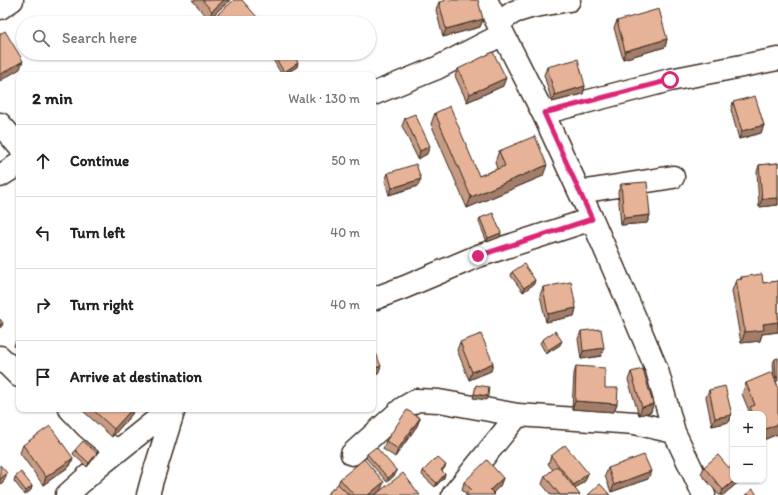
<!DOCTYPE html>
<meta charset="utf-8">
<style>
:root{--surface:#fff;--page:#f6f6f6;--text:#202124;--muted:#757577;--line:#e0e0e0}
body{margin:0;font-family:Itim,sans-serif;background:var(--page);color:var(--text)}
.controls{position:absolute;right:12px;bottom:12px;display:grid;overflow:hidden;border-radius:8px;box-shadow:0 1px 3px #0004}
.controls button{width:36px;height:36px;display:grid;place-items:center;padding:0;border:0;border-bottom:1px solid var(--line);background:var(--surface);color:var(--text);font:20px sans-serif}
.stop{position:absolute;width:12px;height:12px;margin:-9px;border:3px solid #db2777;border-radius:50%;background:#fff}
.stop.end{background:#db2777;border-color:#fff;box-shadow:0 1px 4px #0008}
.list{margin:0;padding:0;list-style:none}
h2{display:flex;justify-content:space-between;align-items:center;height:52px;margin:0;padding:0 16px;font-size:17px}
h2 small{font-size:13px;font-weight:400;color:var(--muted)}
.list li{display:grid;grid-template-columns:26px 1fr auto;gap:12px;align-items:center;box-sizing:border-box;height:72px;padding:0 16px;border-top:1px solid var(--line)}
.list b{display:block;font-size:15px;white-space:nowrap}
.list em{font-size:13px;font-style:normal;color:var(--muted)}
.icon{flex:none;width:22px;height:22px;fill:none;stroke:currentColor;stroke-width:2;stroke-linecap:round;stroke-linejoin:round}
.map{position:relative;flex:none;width:778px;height:495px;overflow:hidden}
.search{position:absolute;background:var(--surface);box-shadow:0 1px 3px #0004;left:16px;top:16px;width:360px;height:44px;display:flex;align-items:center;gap:10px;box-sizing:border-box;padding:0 14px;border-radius:22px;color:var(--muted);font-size:15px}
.panel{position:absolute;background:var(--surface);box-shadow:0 1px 3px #0004;left:16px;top:72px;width:360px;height:340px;border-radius:8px}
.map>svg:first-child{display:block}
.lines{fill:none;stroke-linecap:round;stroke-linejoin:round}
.minor-casing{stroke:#3b2a1e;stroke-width:25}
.minor{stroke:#fff;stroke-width:22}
.wall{fill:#c69a83;stroke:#3b2a1e}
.shaded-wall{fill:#a17d6a;stroke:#3b2a1e}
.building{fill:#e6b398;stroke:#3b2a1e}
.route{stroke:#db2777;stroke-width:5}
</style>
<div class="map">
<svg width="778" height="495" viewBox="0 0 778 495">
<rect width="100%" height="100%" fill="#fff"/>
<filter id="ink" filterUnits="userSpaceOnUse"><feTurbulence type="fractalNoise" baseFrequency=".025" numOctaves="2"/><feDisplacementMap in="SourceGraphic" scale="8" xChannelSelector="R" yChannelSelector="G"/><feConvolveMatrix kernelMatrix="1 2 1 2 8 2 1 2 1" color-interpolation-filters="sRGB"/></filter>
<g filter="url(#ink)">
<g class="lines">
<g class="minor-casing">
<path id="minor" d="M486 0 543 113 592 219 635 318 657 370 674 432 704 495
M0 8 12 0
M498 23 514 12 530 7 569 0
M373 94 437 68 503 34
M543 113 670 80 778 59
M0 124 19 146
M0 176 19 164
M580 192 673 177
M373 299 405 287 478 256 592 219
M0 357 19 376
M70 409 87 427 117 452
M352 454 403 408 417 400 439 401 518 415 635 423 674 432
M67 495 98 467 170 409
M148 495 152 480 174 409
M453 495 518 415"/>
</g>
<use href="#minor" class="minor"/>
</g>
<path class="wall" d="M192 0H230L209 19Z
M439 2 483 19 480 27 443 37 436 10Z
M617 21 667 39 665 47 623 59 614 28Z
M273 54 297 67 283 75H282L272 58Z
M547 67 585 86 583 94 552 102 544 75Z
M458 69 503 86 467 102 455 76Z
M733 102 764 125 761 133 739 139 731 110Z
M435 113 479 176 497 169 495 162 499 151 543 176 467 208 431 124Z
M405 118 427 154 418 159 402 126Z
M778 163V205L759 207 757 172 759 165Z
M388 173 418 186 389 195 385 181Z
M621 184 650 215 647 223 621 225 618 192Z
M480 218 500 237 487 242 479 222Z
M512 272 534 284 523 292 511 276Z
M741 277 763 283 778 281V332L762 334 760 341 741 343 732 291 736 280 741 279Z
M543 287 576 308 574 316 546 322 540 295Z
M581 331 601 356 581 359 578 339Z
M19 335V350L14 346 17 338Z
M542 340 560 345 546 354 540 343Z
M460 342 493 363 491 371 469 380 457 350Z
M778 358 776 381 778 387V434L763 440V414H748L749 411 742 394 746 383 774 378 773 363 775 359Z
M576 366 614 412 572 409 574 374Z
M631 372 653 404 651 412 639 415 628 380Z
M709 390 732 415 729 422 712 426 706 397Z
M84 409H133L132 414 112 437 83 411Z
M420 418 417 426 395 457 383 449 386 441Z
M23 445 73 458 70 466 43 485 20 453Z
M75 450 95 457 87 467 73 454Z
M367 454 395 475 387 482 366 458Z
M551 456 588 473 585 481 575 489 579 495H551L542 484 545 476 553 470 548 464Z
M704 467 729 468 741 480 723 495H719L701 474Z
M608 468 648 479 611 492 605 476Z
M444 469 442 471 444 478 435 487 422 475 423 471Z
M15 477 32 486 31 490 25 495 14 481Z
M503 478 500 486 493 493 466 494 462 490 464 482Z
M340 479 381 490 375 495H326L338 484Z"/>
<path class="shaded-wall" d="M224 0H230L209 19 212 11Z
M257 17 254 23H250Z
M483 19 480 27 443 37 446 29Z
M667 39 665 47 623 59 625 51Z
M23 61 20 69 0 81V76L1 74Z
M298 63 297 67 282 75 284 72Z
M506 78 503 86 467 102 470 94Z
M585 86 583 94 552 102 555 95Z
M764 125 761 133 739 139 742 131Z
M430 146 427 154 418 159 420 151Z
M547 165 543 176 467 208 471 197Z
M421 179 418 186 389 195 392 188Z
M778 198V205L759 207 762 199Z
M650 215 647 223 621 225 624 218Z
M501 233 500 237 487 242 488 238Z
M535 280 534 284 523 292 524 288Z
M576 308 574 316 546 322 548 314Z
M778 322V332L762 334 760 341 741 343 745 332 763 324Z
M3 323 2 326 0 328V325Z
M562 341 560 345 546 354 548 350Z
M604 348 601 356 581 359 583 351Z
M493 363 491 371 469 380 472 372Z
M381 366 378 374 373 376V369Z
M776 377H778V381H774Z
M474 394 488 396 486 400 473 398Z
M575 401 617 404 614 412 572 409Z
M653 404 651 412 639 415 642 407Z
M132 409H133L132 414 112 437 114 429Z
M732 415 729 422 712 426 715 418Z
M420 418 417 426 395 457 398 449Z
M778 424V434L763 440V430Z
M97 453 95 457 87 467 89 463Z
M73 458 70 466 43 485 46 477Z
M446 465 444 469 439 474 441 470Z
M397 471 395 475 387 482 388 478Z
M651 471 648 479 611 492 614 485Z
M7 473 4 481 0 485V479Z
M588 473 585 481 571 492 574 485Z
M445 474 444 478 435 487 437 483Z
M503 478 500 486 491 495 490 490Z
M735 480H741L723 495H721L723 490Z
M384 482 381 490 375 495H368Z
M32 486 31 490 25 495 26 491Z"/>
<path class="building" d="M202 0H224L212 11Z
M234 0H242L257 17 250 23H214L211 20Z
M448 0H478L483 19 446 29 439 2Z
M659 9 667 39 625 51 617 21Z
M5 31 23 61 1 74 0 73V34Z
M493 52 506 78 470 94 458 69Z
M275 53H293L298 63 284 72 273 54Z
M578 59 585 86 555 95 547 67Z
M755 96 764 125 742 131 733 102Z
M450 106 479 176 505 166 499 151 535 136 547 165 471 197 435 113Z
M415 114 430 146 420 151 405 118Z
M778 163V198L762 199 759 165Z
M416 164 421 179 392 188 388 173Z
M647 182 650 215 624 218 621 184Z
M493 213 501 233 488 238 480 218Z
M524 264 535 280 524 288 512 272Z
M762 274 763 283 778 281V322L763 324 764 330 745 332 736 280 742 279 741 277Z
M571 282 576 308 548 314 543 287Z
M0 319 3 323 0 325Z
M601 329 604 348 583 351 581 331Z
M555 331 562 341 548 350 542 340Z
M481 334 493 363 472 372 460 342Z
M19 335V340L17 338Z
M375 351 381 366 373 369V352Z
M778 358V377H776L775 359Z
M576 366 605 368V388H618L617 404 575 401Z
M643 369 653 404 642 407 631 372Z
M772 372 778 387V424L763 430V414H753L750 407 755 405 746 383Z
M476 385 489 387 488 396 474 394Z
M725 386 732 415 715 418 709 390Z
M92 409H132L114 429Z
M407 410 420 418 398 449 386 441Z
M50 426 73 458 46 477 23 445Z
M83 441 97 453 89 463 75 450Z
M565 445 588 473 574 485 551 456Z
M376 447 397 471 388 478 367 454Z
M644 455 651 471 614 485 608 468Z
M718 455 729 468 733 464V480H735L723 490 704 467Z
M437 457 446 465 441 470 445 474 437 483 423 471Z
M364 459 384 482 368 495H354L340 479Z
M487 460 503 478 490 490 495 495H465L471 489 464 482Z
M0 465 7 473 0 479Z
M557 466 580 495H560L545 476Z
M21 472 32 486 26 491 15 477Z
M403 473 420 495H375Z
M338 484 349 495H326Z
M600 484 610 495H588Z
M753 489 757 495H745Z"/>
</g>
<g class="lines" filter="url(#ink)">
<path class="route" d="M478 256 592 219 544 113 670 80"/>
</g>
</svg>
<div class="controls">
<button>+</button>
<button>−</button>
</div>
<div class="stop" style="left:670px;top:80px"></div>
<div class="stop end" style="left:478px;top:256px"></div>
<div class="search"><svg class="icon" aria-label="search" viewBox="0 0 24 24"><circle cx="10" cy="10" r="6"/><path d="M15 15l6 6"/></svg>Search here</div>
<section class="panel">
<h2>2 min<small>Walk · 130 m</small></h2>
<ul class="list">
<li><svg class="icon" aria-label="ahead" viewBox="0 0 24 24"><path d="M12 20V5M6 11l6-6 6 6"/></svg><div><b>Continue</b></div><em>50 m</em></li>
<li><svg class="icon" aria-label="left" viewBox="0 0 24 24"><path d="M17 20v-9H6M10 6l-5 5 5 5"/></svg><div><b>Turn left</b></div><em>40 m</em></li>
<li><svg class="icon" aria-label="right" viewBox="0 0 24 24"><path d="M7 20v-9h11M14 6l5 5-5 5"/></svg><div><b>Turn right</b></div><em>40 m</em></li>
<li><svg class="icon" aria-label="arrive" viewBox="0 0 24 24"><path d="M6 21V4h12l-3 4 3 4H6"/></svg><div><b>Arrive at destination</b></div></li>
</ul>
</section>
</div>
